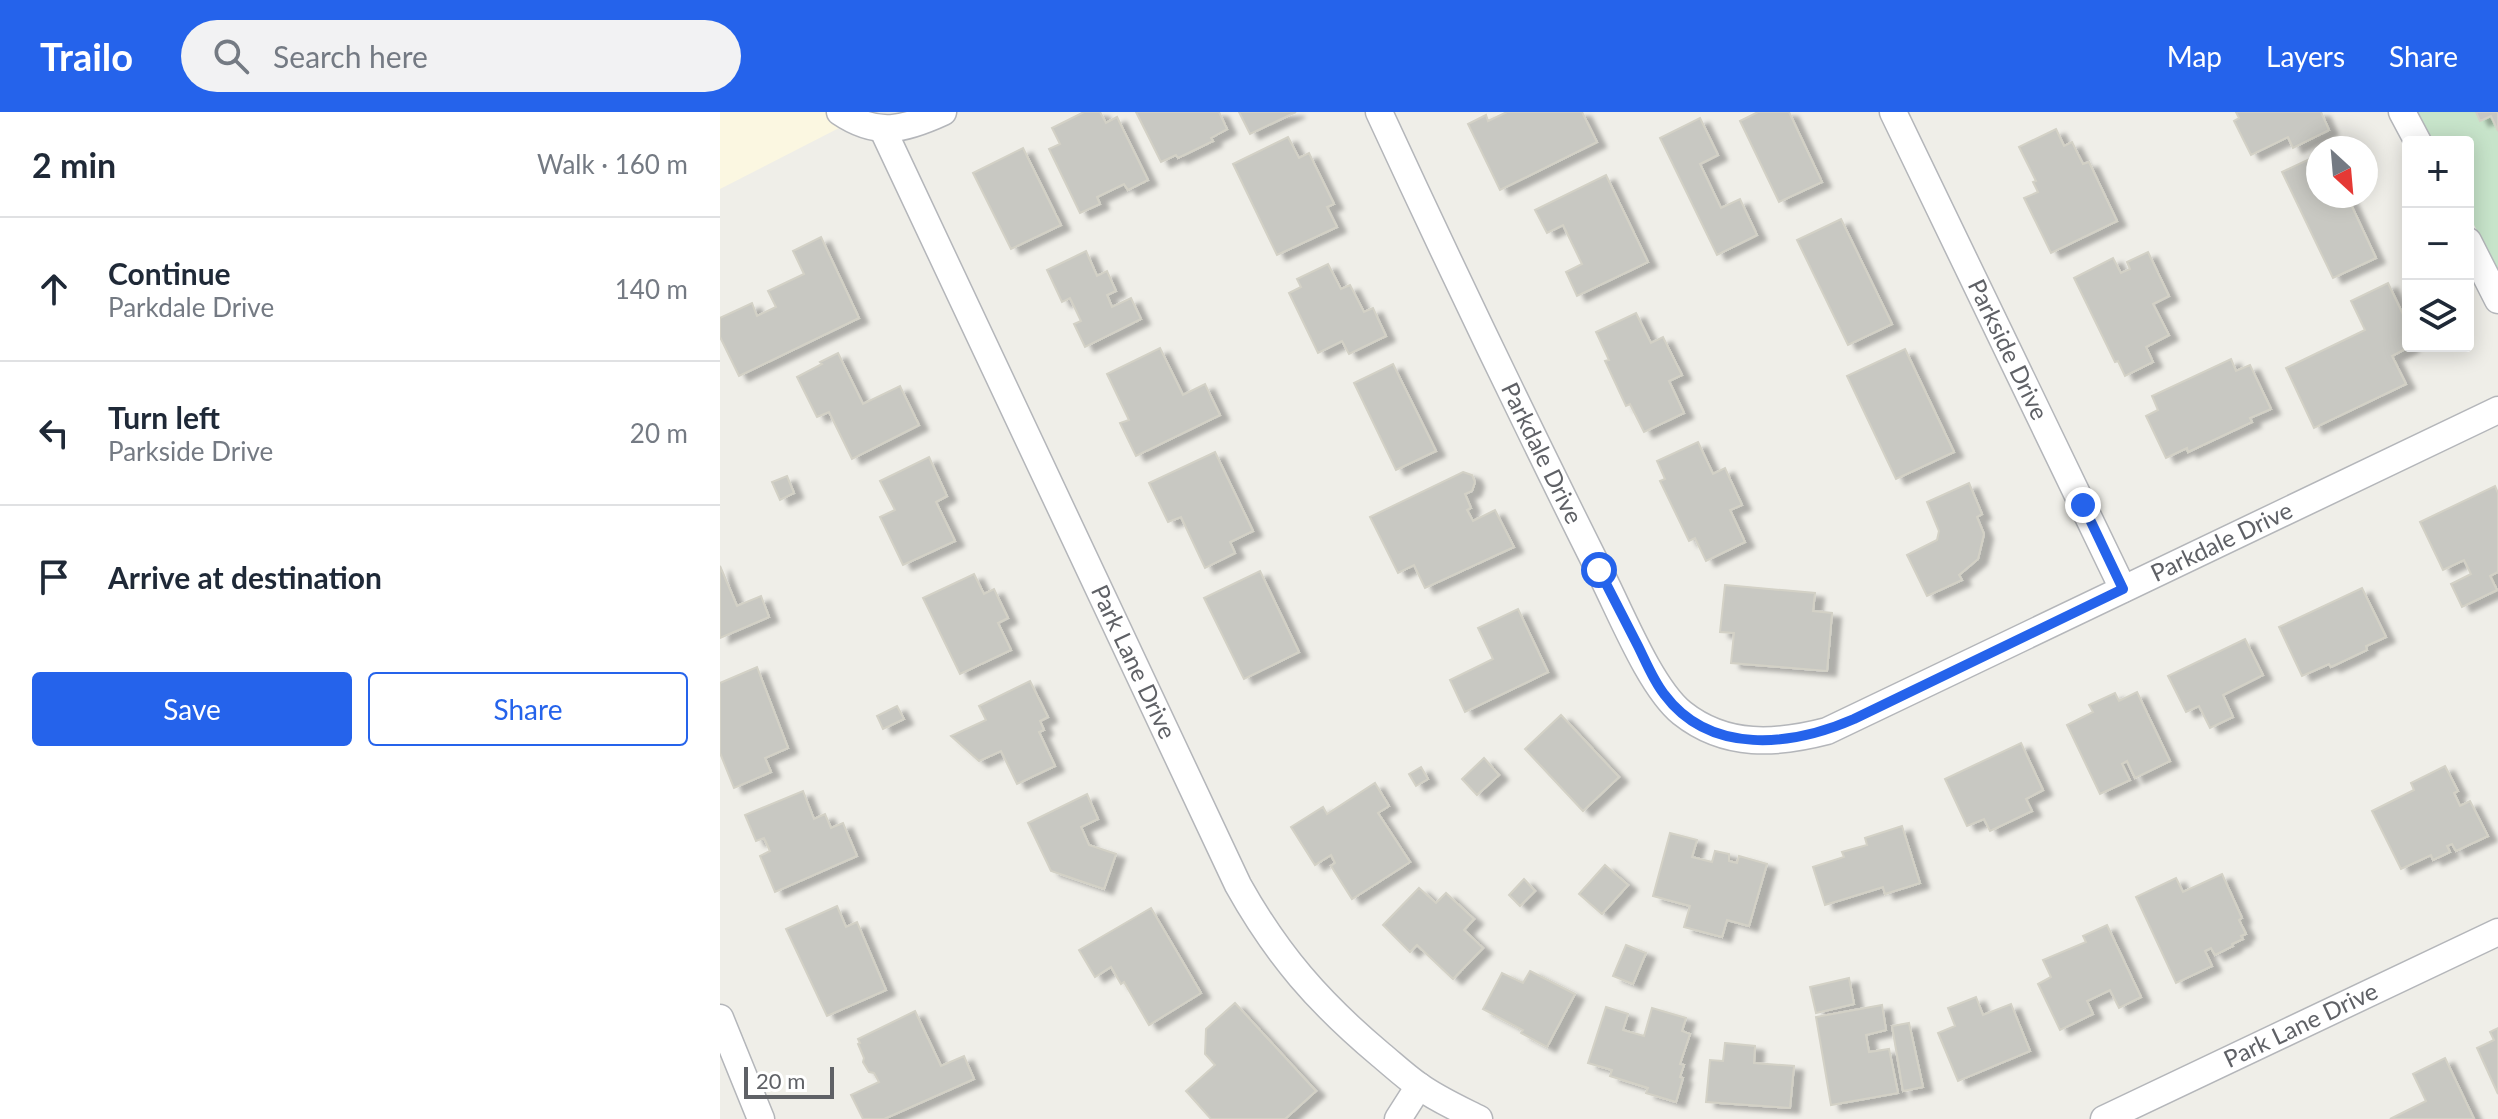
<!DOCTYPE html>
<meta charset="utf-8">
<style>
:root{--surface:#fff;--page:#f2f2f3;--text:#1f2937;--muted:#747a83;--line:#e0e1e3;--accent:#2563eb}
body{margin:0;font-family:Lato,sans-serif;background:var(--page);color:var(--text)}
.controls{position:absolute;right:24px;top:24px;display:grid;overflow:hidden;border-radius:8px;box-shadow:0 4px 20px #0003}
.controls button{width:72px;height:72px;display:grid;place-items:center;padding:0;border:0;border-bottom:2px solid var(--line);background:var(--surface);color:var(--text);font:40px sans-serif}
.compass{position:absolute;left:1586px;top:24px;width:72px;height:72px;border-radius:50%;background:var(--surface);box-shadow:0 4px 20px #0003;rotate:154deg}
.scale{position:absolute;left:24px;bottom:20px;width:90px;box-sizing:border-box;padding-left:8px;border:4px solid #5f6166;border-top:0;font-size:22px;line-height:28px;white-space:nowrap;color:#5f6166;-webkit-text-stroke:6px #fff;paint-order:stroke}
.stop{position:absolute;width:24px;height:24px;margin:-18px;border:6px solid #2563eb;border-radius:50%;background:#fff}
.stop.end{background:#2563eb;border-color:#fff;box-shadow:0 2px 8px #0008}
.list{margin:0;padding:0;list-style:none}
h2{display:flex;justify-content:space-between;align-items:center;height:104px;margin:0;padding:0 32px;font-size:34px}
h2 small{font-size:26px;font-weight:400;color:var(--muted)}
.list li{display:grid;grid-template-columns:52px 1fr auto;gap:24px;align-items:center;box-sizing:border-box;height:144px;padding:0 32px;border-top:2px solid var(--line)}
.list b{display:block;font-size:30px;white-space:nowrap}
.list p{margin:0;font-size:26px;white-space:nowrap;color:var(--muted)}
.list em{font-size:26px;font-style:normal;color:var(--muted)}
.actions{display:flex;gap:16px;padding:24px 32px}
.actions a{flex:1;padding:18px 0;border:2px solid var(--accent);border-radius:8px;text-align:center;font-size:28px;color:var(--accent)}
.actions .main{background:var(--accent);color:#fff}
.icon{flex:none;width:44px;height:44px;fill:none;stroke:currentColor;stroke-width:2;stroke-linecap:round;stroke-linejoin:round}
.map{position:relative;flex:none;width:1778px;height:1007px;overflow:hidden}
header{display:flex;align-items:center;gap:48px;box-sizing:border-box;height:112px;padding:0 40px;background:var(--accent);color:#fff}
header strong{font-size:38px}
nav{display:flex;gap:44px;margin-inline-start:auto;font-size:28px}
.search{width:560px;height:72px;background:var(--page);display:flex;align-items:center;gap:20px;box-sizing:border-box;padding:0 28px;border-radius:44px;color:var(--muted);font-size:30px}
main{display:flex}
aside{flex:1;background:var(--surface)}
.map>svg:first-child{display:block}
.commercial{fill:#fbf7e1}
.green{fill:#c7e4ca}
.building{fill:#c8c8c2;stroke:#d3d1c6;stroke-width:2;filter:url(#shadow)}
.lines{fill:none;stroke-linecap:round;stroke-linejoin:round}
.minor-casing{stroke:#b4b6ba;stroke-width:29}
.minor{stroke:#fff;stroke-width:26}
.route{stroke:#2563eb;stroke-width:10}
.labels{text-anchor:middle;stroke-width:7;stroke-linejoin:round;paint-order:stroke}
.street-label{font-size:24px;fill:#5f6166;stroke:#fff}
</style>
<header>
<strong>Trailo</strong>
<div class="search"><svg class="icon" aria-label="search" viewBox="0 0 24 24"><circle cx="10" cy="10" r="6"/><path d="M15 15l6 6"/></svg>Search here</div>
<nav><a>Map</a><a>Layers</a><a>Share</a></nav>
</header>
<main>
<aside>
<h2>2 min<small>Walk · 160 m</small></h2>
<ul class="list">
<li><svg class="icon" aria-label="ahead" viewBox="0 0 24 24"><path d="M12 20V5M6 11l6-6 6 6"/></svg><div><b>Continue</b><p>Parkdale Drive</p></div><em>140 m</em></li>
<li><svg class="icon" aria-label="left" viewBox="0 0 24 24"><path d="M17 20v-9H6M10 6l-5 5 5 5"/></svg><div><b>Turn left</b><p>Parkside Drive</p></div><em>20 m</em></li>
<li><svg class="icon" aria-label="arrive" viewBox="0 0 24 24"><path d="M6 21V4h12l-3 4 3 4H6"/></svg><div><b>Arrive at destination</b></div></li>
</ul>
<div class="actions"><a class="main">Save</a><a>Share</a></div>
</aside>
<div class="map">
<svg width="1778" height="1007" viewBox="0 0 1778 1007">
<defs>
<filter id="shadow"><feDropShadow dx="9" dy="5" stdDeviation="2" flood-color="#0004"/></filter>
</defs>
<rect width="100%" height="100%" fill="#efeee8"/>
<path class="commercial" d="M0 0H113L121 15 0 77Z"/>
<path class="green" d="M1696 0H1778V160L1748 101V30H1711Z"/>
<path class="building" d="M364 0H380L386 11 397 5 428 68 408 78 404 72 377 85 380 92 360 101 329 37 340 32 332 16Z
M416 0H499L507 17 491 26 493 29 458 46 456 43 441 50Z
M519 0H576L530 22Z
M787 0H862L877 30 780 78 748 12 766 3 768 9Z
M1038 0H1069L1102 70 1059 90 1020 9Z
M1516 0H1601L1609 18 1573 36 1568 25 1531 43 1514 9 1519 6Z
M1756 0H1778V19L1771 4 1760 9Z
M980 6 998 43 980 52 1001 96 1020 87 1037 123 997 143 940 26Z
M1336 17 1344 34 1352 30 1363 52 1369 50 1397 109 1331 141 1304 86 1318 80 1313 70 1316 69 1299 35Z
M568 25 579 46 589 41 614 92 607 95 617 115 557 143 513 52Z
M303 36 341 113 291 137 253 61Z
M1598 43V84H1627L1656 146 1613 166 1562 60Z
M886 63 928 150 857 184 846 160 862 152 843 113 827 121 815 98Z
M1121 107 1172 212 1128 233 1077 128Z
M101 125 139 206 19 264 0 225V206L32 191 37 204 56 195 48 179 84 162 73 139Z
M366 139 377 164 387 159 396 179 387 183 392 195 411 186 421 207 365 235 354 212 361 209 350 186 342 190 327 158Z
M1428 140 1449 184 1433 192 1449 223 1426 235 1433 250 1405 264 1398 249 1395 250 1354 166 1393 146 1401 161 1410 157 1407 150Z
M608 152 621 177 630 173 644 200 653 196 666 224 629 242 622 229 598 241 569 181 581 175 577 167Z
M1668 171 1688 213V234H1691L1672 244 1686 272 1594 316 1566 256 1645 218 1631 189Z
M916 201 931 231 943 225 962 263 949 269 964 301 924 320 910 292 906 294 885 249 889 248 876 220Z
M440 236 463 283 485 272 500 303 416 344 400 311 409 308 387 262Z
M1185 237 1234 340 1176 367 1127 264Z
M118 241 143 292 180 274 199 313 132 347 109 300 97 305 77 265 102 252 100 250Z
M1511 247 1516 259 1530 253 1551 297 1530 306 1532 310 1468 340 1467 336 1446 346 1426 304 1438 298 1432 284Z
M673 252 716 339 676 358 634 271Z
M978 330 993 362 1005 356 1022 393 1010 398 1025 430 986 449 975 426 969 429 940 369 945 367 937 349Z
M495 340 533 419 510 430 515 441 485 456 461 405 448 410 429 371Z
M209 345 227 384 216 390 235 429 183 453 160 405 175 398 160 369Z
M743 360 752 363 755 370 752 379 745 382 751 396 747 398 753 409 775 398 794 435 705 476 694 453 678 461 650 405Z
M67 364 74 381 60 388 52 370Z
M1249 371 1262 402 1257 405 1264 422 1258 447 1239 463 1242 468 1207 484 1187 443 1217 428 1219 419 1207 390Z
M1775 374 1778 381V460L1770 464 1777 478 1742 495 1731 472 1751 462 1744 448 1723 458 1700 410Z
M0 454 17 494 41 484 49 505 0 526Z
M540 459 579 540 524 567 484 486Z
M254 462 264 482 274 477 288 506 278 511 291 538 240 562 203 486Z
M1005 473 1095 481 1093 499 1112 501 1107 559 1011 551 1014 521 1000 520Z
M1642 476 1666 525 1646 534 1647 538 1611 555 1609 552 1582 564 1559 515Z
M798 497 828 560 745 600 730 568 773 547 758 516Z
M1525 527 1543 563 1503 583 1513 605 1490 616 1479 594 1466 600 1448 564Z
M37 555 68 636 45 646 51 660 14 676 0 641V571Z
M310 569 328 605 320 609 324 618 319 620 335 654 297 672 281 639 259 649 231 624 266 608 259 594Z
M1417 580 1450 649 1415 666 1407 649 1402 652 1410 668 1380 682 1347 613 1373 600 1369 593 1395 581 1399 589Z
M177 594 184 607 163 617 157 604Z
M841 603 899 665 863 699 805 637Z
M1301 631 1323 678 1306 687 1312 699 1270 719 1264 707 1247 714 1225 667Z
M764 646 779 663 757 683 742 667Z
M1725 654 1738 679 1734 681 1740 694 1750 689 1768 724 1736 739 1732 732 1727 734 1730 740 1713 748 1711 743 1681 757 1652 699 1694 678 1691 671Z
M701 655 708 667 696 674 689 662Z
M655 671 669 694 658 701 690 750 632 787 611 754 615 751 611 743 595 753 571 715 603 695 607 702Z
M83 679 94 707 105 702 111 716 123 711 137 744 55 780 40 744 50 739 44 726 36 729 25 703Z
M367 682 378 707 361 715 369 733 396 742 384 777 331 759 308 711Z
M1182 714 1200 771 1165 782 1163 775 1105 793 1093 755 1124 745 1122 740 1147 733 1145 726Z
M950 721 977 728 972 745 992 750 995 739 1009 742V749L1017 751 1019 744 1047 752 1029 814 1007 808 1002 825 964 815 970 794 933 784Z
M885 753 908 773 882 802 859 782Z
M1502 762 1522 806 1519 808 1526 822 1521 824 1523 827 1512 832 1513 834 1495 843 1491 836 1485 839 1492 854 1456 871 1416 785 1456 766 1463 780Z
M804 767 815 779 800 794 789 783Z
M699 776 716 791 726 781 754 807 744 818 763 836 733 867 697 833 690 840 663 813Z
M117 794 126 815 137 810 166 878 107 904 66 817Z
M431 796 481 881 429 913 404 870 401 872 391 855 375 865 359 838Z
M1387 813 1421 885 1399 896 1390 878 1367 889 1373 902 1340 918 1318 872 1331 865 1323 848 1366 830 1363 824Z
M906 833 926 841 913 872 893 864Z
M810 859 855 882 827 935 801 921 803 918 763 897 782 861 803 871Z
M1129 866 1134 892 1096 901 1090 875Z
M1256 885 1263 903 1291 892 1310 939 1238 969 1218 921 1235 914 1228 896Z
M515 891 596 979 565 1007H491L466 979 495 953 485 942 486 917Z
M1162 893 1166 918 1146 923 1149 940 1169 937 1178 981 1111 993 1096 905Z
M886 895 908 902 903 918 924 924 932 896 966 906 962 919 970 922 960 952 964 953 960 965 963 966 956 990 926 981 928 976 890 964 892 958 868 951Z
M195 899 221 954 244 944 254 967 164 1007H143L131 983 159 970 154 961 149 960 143 950 144 946 138 932 140 931 138 927Z
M1189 911 1203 975 1183 979 1172 914Z
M1778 916V982L1757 936 1774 928 1770 920Z
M1005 931 1035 934 1034 951 1074 954 1070 996 986 990 990 948 1003 949Z
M1725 946 1754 1007H1670L1706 989 1693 962Z"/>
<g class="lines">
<g class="minor-casing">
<g id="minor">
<path d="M120 0C157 25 184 18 223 0"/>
<path id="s1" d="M659 0C730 154 804 308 880 460 900 499 930 575 962 601 1006 636 1057 632 1107 619L1778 298"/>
<path id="s2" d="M1173 0 1403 477"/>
<path d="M1682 0 1698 30"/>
<path id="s3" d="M163 18 518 773C557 843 599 891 661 943 673 953 686 965 699 974 717 987 739 997 759 1007"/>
<path d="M1748 129 1778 188"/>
<path d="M0 906 41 1007"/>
<path d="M678 1007 699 974"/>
<path id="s4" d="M1384 1007 1778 820"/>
</g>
</g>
<use href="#minor" class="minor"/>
</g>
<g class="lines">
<path class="route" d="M879 458C892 483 905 509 918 534 926 550 933 568 944 582 990 644 1072 634 1134 607L1403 477 1363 393"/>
</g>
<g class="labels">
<g class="street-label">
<text dy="8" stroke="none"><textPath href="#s2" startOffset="264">Parkside Drive</textPath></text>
<text dy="8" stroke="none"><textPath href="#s1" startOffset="378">Parkdale Drive</textPath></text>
<text dy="8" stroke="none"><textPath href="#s1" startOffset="1264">Parkdale Drive</textPath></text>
<text dy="8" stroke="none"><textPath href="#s3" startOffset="588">Park Lane Drive</textPath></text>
<text dy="8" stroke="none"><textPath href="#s4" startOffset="218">Park Lane Drive</textPath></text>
</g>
</g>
</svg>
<div class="controls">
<button>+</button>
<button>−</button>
<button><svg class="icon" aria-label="layers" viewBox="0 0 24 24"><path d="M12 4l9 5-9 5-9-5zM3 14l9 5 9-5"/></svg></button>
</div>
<svg class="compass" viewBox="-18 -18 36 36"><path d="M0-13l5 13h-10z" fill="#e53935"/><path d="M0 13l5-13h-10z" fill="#747a83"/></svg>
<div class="scale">20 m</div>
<div class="stop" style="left:879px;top:458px"></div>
<div class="stop end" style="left:1363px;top:393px"></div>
</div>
</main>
